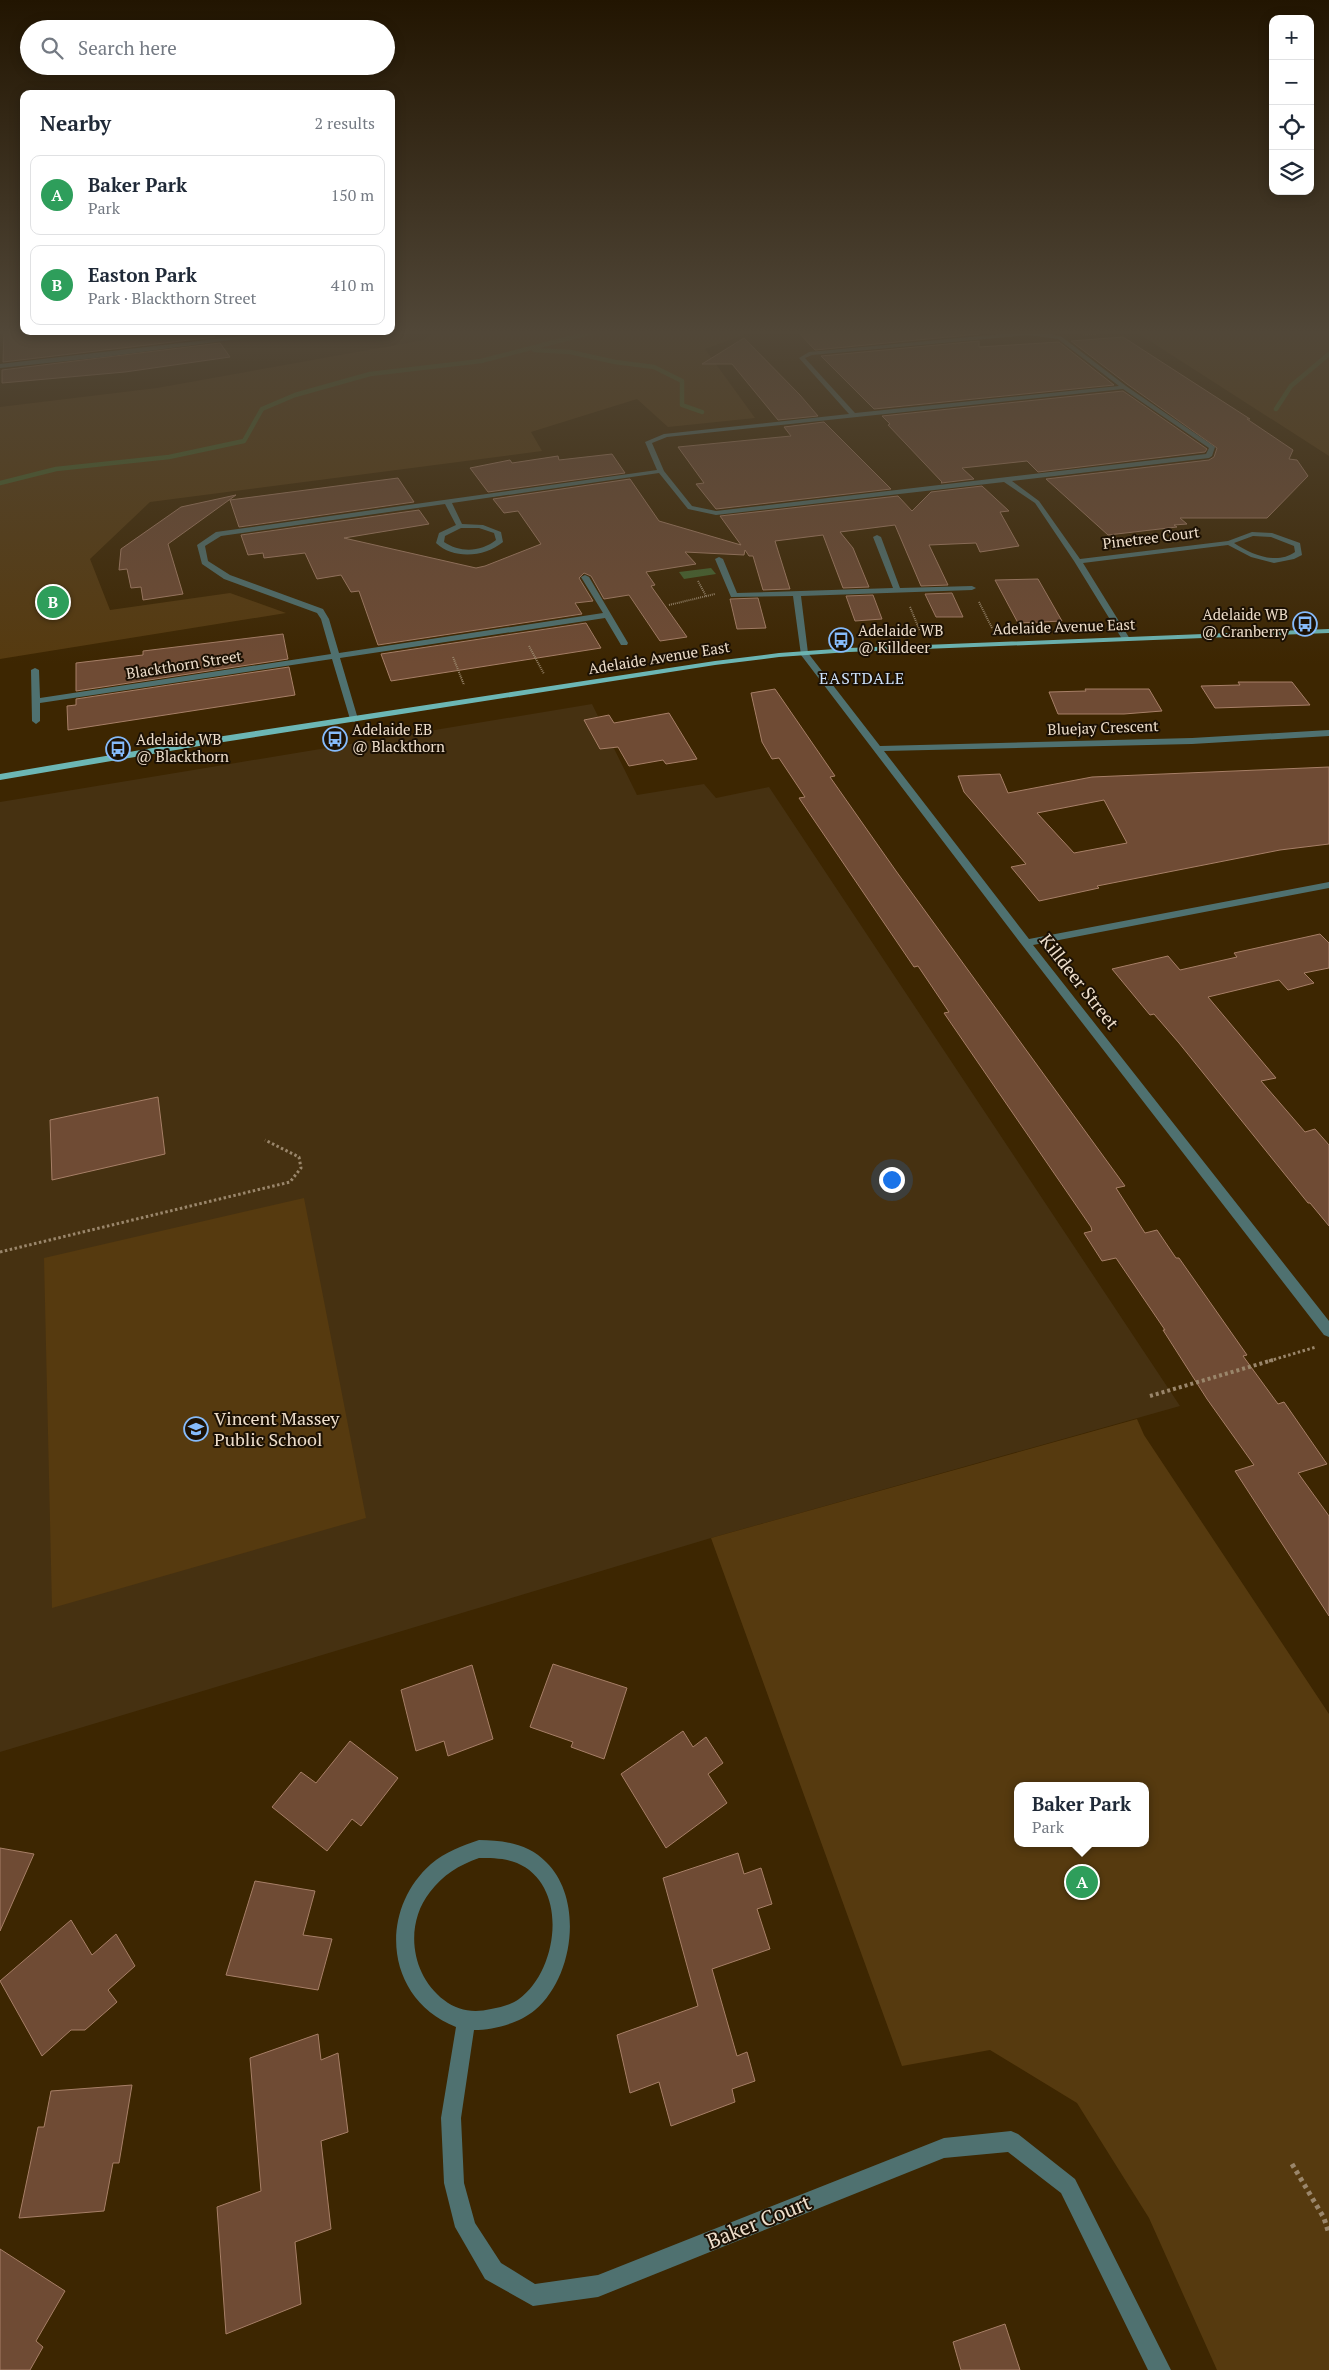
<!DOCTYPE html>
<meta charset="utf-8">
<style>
:root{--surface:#fff;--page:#f2f2f3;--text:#1f2937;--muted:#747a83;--line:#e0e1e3;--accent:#b45309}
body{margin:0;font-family:"PT Serif",serif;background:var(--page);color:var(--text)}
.controls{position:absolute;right:15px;top:15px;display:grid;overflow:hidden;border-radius:10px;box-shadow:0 2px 12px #0003}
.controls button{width:45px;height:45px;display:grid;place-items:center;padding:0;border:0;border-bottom:1px solid var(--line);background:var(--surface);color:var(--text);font:25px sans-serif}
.you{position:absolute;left:891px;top:1179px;width:18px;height:18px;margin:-12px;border:4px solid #fff;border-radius:50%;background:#1a73e8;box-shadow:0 0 0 8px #1a73e833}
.badge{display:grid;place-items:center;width:32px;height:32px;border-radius:50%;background:var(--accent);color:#fff;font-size:16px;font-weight:700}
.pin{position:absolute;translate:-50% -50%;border:2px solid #fff;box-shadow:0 1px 5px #0006}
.popup{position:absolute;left:1014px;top:1782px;width:135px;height:65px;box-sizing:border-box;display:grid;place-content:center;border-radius:10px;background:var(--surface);filter:drop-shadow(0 1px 4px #0005);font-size:16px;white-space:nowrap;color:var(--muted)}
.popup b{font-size:19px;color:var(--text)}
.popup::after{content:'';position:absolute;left:50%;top:100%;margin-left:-10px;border:10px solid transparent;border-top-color:var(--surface)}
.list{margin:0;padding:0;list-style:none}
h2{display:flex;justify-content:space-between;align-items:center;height:65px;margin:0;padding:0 20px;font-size:21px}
h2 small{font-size:16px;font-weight:400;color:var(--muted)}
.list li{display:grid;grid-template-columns:32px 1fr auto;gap:15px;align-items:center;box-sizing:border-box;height:80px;margin:0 10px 10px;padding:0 10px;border:1px solid var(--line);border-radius:10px}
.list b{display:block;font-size:19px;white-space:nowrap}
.list p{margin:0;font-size:16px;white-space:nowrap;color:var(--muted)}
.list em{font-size:16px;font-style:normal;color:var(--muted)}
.icon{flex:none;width:28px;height:28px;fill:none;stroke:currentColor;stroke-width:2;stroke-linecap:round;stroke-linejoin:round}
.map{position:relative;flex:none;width:1329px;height:2370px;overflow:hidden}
.search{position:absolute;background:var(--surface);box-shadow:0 2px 12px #0003;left:20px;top:20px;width:375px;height:55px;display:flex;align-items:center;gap:12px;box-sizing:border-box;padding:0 18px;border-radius:28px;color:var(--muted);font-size:19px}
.panel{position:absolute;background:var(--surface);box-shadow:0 2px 12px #0003;left:20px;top:90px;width:375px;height:245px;border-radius:10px}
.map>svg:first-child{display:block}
.built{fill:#463111}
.green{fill:#563a0f;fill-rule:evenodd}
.water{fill:#45642f}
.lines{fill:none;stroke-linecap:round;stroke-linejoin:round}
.stream{stroke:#45642f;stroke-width:4.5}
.building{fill:#6f4b34;stroke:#a77f67;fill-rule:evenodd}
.path-far4{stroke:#9a866b;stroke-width:1;stroke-dasharray:1 1;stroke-linecap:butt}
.path-far3{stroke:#9a866b;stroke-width:2;stroke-dasharray:1 1;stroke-linecap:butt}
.path-far2{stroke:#9a866b;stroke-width:3;stroke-dasharray:2.5 2.5;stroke-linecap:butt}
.path-far1{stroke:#9a866b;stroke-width:4;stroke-dasharray:3 3;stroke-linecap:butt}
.path{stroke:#9a866b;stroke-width:5;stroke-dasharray:4 4;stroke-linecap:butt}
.minor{fill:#4f7170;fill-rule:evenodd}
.major{fill:#6cb7b5;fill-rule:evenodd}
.labels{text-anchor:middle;stroke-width:4;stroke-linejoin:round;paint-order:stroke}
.far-street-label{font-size:15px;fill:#eedecb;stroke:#1c1104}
.far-poi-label{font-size:15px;fill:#eedecb;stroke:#1c1104;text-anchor:start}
.far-neighbourhood-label{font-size:16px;letter-spacing:1px;fill:#cde1fa;stroke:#1c1104}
.street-label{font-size:18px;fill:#eedecb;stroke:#1c1104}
.poi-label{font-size:18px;fill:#eedecb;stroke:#1c1104;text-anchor:start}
.near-street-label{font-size:21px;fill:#eedecb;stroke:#1c1104}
</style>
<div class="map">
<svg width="1329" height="2370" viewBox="0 0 1329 2370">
<rect width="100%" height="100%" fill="#3d2601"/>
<path class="built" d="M592 704 637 795 704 784 716 798 769 787 1180 1406 711 1538 0 1752V802Z"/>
<path class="green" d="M434 332H751L705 349 755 418 668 427 637 399 531 432 542 451 150 502 90 559 110 610 230 593 286 613 0 659V407L157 388 424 340Z
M1136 332H1329V456Z
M304 1198 366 1518 52 1608 44 1258Z
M1137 1419 1144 1435 1329 1714V2370H1217L1149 2218 1077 2103 990 2050 902 2066 711 1538ZM1018 1786H1146V1843H1018Z"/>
<path class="water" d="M711 568 716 574 684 579 679 572Z"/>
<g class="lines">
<path class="stream" d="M534 350 570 352 615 362 654 367 682 381V405L702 412
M1276 409 1291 386 1329 354
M0 483 56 469 169 457 244 441 262 409 295 395 370 374 481 361 593 332"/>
</g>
<path class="building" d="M4 332H211L215 337 3 362Z
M798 332H979V334L815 350Z
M1123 337 1250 419H1247L1293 450 1289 459 1297 460 1308 476 1267 518H1180L1187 524 1174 525 1177 527 1108 535 1046 479 1209 460 1214 457 1217 448 1127 384 1071 341Z
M744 338 800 395 818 416 778 420 732 364H702Z
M979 341V347L1059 342 1114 385 874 409 821 356Z
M220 343 230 357 125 372 2 383V370Z
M1123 391 1207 449 1205 452 1038 472 1027 461 962 468 974 479 941 483 942 482 888 425 890 424 882 416Z
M824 422 891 489 716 509 696 484 704 483 678 447 791 436 784 427Z
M612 454 625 473 488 492 470 468 510 460 512 463 558 456 559 460Z
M398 478 414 502 239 527 230 500Z
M630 479 659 521 741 545 720 516 898 496 912 511 931 492 982 486 1009 511 1000 512 1019 546 980 552 976 543 929 545 948 585 921 586 895 525 840 532 853 548 869 587 843 588 823 535 775 541 790 589 763 590 753 556H749L745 550 744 555 685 552 696 564 646 572 655 585 651 586 687 637 660 641 629 595 604 599 591 576 584 573 579 578 593 601 575 603 582 614 378 645 359 591 351 592 341 575 317 579 305 553 264 558 263 553 248 555 241 535 419 510 429 524 344 538 476 568 485 566 541 544 518 511 504 513 493 499Z
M236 495 168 544 183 594 143 600 141 587 131 588 127 569 119 570 121 549 181 507Z
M1038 579 1062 621 1018 623 995 580Z
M952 593 963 617H936L925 594Z
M873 595 882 619 855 621 846 596Z
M758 598 766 628 737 629 730 599Z
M586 623 601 648 391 681 381 654Z
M283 634 288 659 76 691V663L143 655V651Z
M289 667 295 695 68 730 67 706 76 705V699Z
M1238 682H1292L1310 705 1215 708 1201 686 1240 685Z
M775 689 835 776 830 777 896 871 1125 1186 1116 1188 1145 1233 1157 1230 1176 1258H1179L1247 1355 1243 1356 1278 1404 1284 1402 1327 1464 1298 1473 1329 1516V1616L1235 1471 1254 1465 1207 1399 1163 1330H1165L1116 1258 1102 1261 1084 1233 1092 1231 1091 1227 944 1013 949 1012 918 966 914 967 799 798 805 797 779 758 772 759 762 742 751 693Z
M1085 689H1149L1162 711 1124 714H1058L1049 692 1086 691Z
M669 713 697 759 666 764 663 760 629 766 618 747 600 749 584 720 609 715 614 723Z
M1329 767V844L1280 850 1097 886 1099 888 1039 901 1011 867 1026 864 964 792 958 776 1000 774 1008 793 1092 777ZM1104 800 1127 843 1074 853 1037 813Z
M1320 934 1329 943V968L1304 973 1314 983 1288 990 1279 980 1208 997 1276 1078 1261 1081 1305 1132 1315 1129 1329 1145V1226L1310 1203H1308L1179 1043 1154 1014 1150 1015 1112 969 1168 956 1180 970 1237 957 1234 953Z
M158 1097 165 1154 52 1180 50 1120Z
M553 1664 627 1688 604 1759 571 1747 573 1742 530 1727Z
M472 1665 493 1739 448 1756 444 1741 416 1751 401 1690Z
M683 1731 693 1747 706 1737 723 1763 708 1774 727 1803 666 1848 621 1774Z
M350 1741 398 1778 361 1826 352 1819 327 1851 272 1807 301 1772 316 1783Z
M0 1848 34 1854 0 1931Z
M738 1853 744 1874 761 1868 772 1904 757 1909 770 1949 712 1969 737 2056 747 2052 755 2081 732 2089 735 2102 671 2126 659 2082 630 2093 617 2035 698 2006 663 1878Z
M255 1881 315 1891 303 1935 332 1939 318 1990 226 1975Z
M71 1920 92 1955 116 1934 135 1966 108 1990 117 2002 85 2030H71L42 2056 0 1981Z
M318 2034 321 2060 338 2053 348 2132 321 2141 331 2229 295 2242 301 2304 226 2334 217 2207 261 2191 250 2058Z
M132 2085 119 2163H113L104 2211 19 2218 38 2127H44L51 2091Z
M0 2249 65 2291 36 2341 43 2347 30 2370H0Z
M1005 2324 1020 2370H961L953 2342Z"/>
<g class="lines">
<path class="path-far4" d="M1083 335 1125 332"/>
<path class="path-far3" d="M698 581 706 596
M979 602 992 628
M669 605 715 594
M910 607 920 631
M529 646 544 674
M453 657 464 685"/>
<path class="path-far2" d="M0 1252 290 1182 301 1168 299 1157 265 1140
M1269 1361 1316 1347"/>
<path class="path-far1" d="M1150 1396 1273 1360"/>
<path class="path" d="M1292 2164 1324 2218 1329 2234"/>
<path class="minor" d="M276 332H290L104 357 0 368V364Z
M1023 332H1045L1062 337 1126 386 1215 447 1212 456 1209 458 1012 481 1039 501 1080 559 1228 541 1252 532 1272 533 1300 543 1302 555 1294 559 1274 563 1251 557 1228 545 1083 563 1130 639 1126 641 1122 639 1074 561 1035 503 1004 482 716 515 688 509 659 473 452 503 462 524 483 525 501 532 503 542C485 557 454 560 436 543L439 533 456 525 445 504 221 536 205 546 208 561 230 575 323 609 329 619 339 653 603 613 581 577 585 575 589 577 628 643 627 645H621L605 618 340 658 358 719 354 722 350 719 332 659 40 703V721L36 724 32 721 31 670 35 668 39 670 40 698 331 654 321 619 317 613 224 579 202 564 197 545 216 532 657 470 645 442 664 434 849 414 799 358 809 352ZM1028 335 1058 339 1119 386 855 413 805 358 812 355ZM1123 389 1209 448 1206 454 716 511 692 506 664 471 652 443 667 437ZM461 528H479L494 533 496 540C481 552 460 553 444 542L445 536ZM1253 536 1271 537 1294 546 1295 552C1277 565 1252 555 1234 543Z
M877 535 881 537 900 588 972 586 976 588 972 590 801 596 808 653 880 746 1192 738 1329 730V736L1192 744 884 751 1029 939 1329 882V888L1033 945 1329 1321V1337L1324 1335 1022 945 801 655 793 596 731 597 715 559 719 557 723 559 737 593 893 588 873 537Z
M479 1840C503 1840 529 1844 546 1862 584 1899 574 1977 535 2010 520 2023 494 2030 474 2030L461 2118 464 2183 475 2223 501 2263 535 2284 598 2275 944 2138 1011 2131 1018 2134 1075 2179 1171 2370H1148L1061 2193 1008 2152 944 2158 598 2297 533 2306 485 2279 455 2227 444 2183 441 2118 456 2027C386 2000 377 1912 431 1864 445 1852 462 1846 479 1840ZM479 1858C491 1858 505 1858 517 1863 569 1885 559 1970 519 1999 511 2005 501 2007 491 2009 474 2013 458 2011 444 2000 411 1975 404 1925 430 1892 443 1875 459 1865 479 1858Z"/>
<path class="major" d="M1329 629V633L849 652 779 657 715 665 217 743 0 780V774L217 737 715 661 779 653 849 648Z"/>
</g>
<linearGradient id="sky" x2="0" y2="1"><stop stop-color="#221501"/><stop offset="0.5" stop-color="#514738"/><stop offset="1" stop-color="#514738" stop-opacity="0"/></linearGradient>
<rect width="1329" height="664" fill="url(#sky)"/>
<defs>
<g id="bus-ring" transform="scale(1.25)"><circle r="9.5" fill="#1c1104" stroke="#86bbfb" stroke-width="1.5"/><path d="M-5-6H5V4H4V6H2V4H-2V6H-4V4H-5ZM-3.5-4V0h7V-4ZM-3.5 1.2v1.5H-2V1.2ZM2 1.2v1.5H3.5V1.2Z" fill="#86bbfb"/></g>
<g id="school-ring" transform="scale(1.25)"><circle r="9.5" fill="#1c1104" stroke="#86bbfb" stroke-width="1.5"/><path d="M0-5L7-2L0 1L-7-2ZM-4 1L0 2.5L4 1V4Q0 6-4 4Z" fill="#86bbfb"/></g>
</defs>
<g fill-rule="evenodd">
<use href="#bus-ring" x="1305" y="624"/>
<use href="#bus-ring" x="841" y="640"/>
<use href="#bus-ring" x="335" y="739"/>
<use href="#bus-ring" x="118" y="749"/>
<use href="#school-ring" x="196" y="1429"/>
</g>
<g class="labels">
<g class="far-street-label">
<text transform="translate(1151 538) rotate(-7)" y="5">Pinetree Court</text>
<text transform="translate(1064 627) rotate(-2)" y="5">Adelaide Avenue East</text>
<text transform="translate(659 658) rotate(-9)" y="5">Adelaide Avenue East</text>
<text transform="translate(184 665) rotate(-9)" y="5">Blackthorn Street</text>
<text transform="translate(1103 728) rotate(-2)" y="5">Bluejay Crescent</text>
</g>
<g class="far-poi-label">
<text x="1288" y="620" text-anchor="end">Adelaide WB<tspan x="1288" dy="17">@ Cranberry</tspan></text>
<text x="858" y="636">Adelaide WB<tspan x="858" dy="17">@ Killdeer</tspan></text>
<text x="352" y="735">Adelaide EB<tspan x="352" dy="17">@ Blackthorn</tspan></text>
<text x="136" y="745">Adelaide WB<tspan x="136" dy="17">@ Blackthorn</tspan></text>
</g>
<g class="far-neighbourhood-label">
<text x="862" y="684">EASTDALE</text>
</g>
<g class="street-label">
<text transform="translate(1079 982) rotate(52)" y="6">Killdeer Street</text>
</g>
<g class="poi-label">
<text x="214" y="1425">Vincent Massey<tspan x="214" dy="21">Public School</tspan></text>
</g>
<g class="near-street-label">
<text transform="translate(759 2222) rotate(-22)" y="7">Baker Court</text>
</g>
</g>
</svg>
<div class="controls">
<button>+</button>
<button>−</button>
<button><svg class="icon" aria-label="locate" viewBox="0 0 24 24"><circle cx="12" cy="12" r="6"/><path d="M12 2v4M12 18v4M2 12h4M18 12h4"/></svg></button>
<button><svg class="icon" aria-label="layers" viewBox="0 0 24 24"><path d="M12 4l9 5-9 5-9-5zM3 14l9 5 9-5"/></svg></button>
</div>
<div class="you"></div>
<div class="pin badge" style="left:1082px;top:1882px;background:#2e9e5b">A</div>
<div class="popup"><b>Baker Park</b>Park</div>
<div class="pin badge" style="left:53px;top:602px;background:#2e9e5b">B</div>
<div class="search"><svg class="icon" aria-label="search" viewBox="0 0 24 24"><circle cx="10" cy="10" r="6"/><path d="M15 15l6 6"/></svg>Search here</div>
<section class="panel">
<h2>Nearby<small>2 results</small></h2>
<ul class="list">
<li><span class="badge" style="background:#2e9e5b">A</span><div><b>Baker Park</b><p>Park</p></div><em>150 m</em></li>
<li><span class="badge" style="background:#2e9e5b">B</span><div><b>Easton Park</b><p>Park · Blackthorn Street</p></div><em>410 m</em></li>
</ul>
</section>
</div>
